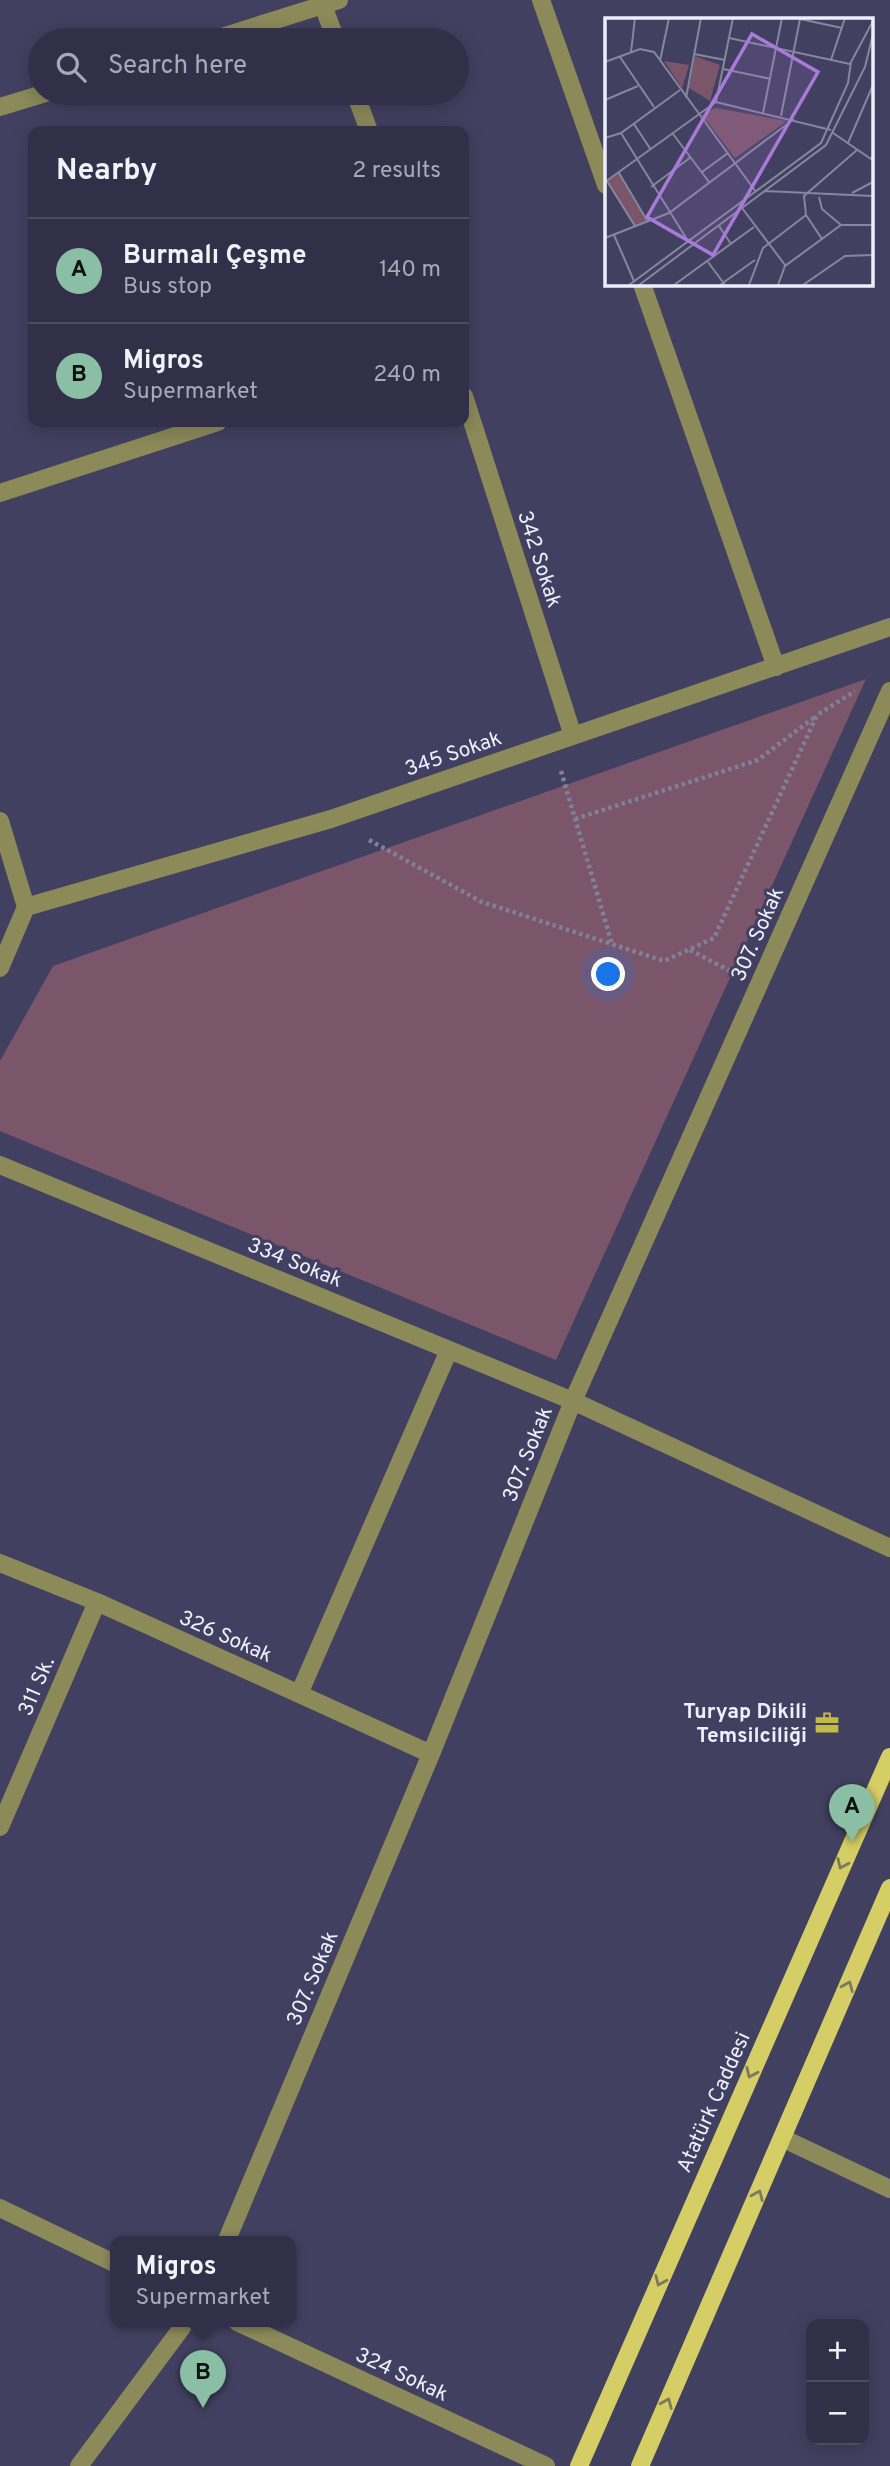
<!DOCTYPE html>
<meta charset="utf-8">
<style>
:root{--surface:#313048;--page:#3d3c52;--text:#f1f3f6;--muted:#a8a9b4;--line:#4c4b60;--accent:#8abfa5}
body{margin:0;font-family:Overpass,sans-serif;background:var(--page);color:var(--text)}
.controls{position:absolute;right:21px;bottom:21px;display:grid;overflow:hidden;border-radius:14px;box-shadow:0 4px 18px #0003}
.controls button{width:63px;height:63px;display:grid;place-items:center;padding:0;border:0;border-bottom:2px solid var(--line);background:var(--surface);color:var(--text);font:35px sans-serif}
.you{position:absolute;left:609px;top:975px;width:24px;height:24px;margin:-18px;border:5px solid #fff;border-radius:50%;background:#1a73e8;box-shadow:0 0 0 10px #1a73e833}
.badge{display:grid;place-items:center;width:46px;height:46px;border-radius:50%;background:var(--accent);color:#111;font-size:23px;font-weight:700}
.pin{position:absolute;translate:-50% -58px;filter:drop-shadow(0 2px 4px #0008)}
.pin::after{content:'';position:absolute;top:37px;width:24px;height:21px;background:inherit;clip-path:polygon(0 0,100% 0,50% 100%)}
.popup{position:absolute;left:110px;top:2236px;width:186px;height:91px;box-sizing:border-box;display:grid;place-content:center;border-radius:14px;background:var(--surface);filter:drop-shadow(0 2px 5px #0005);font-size:23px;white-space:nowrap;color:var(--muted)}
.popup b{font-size:26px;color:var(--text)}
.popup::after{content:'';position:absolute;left:50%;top:100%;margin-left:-14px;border:14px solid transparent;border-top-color:var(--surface)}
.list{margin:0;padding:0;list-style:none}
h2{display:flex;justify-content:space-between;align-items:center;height:91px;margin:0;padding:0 28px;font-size:30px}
h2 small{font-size:23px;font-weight:400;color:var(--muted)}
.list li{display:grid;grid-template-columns:46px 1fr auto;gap:21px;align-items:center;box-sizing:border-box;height:105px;padding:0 28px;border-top:2px solid var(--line)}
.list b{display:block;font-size:26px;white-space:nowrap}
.list p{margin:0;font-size:23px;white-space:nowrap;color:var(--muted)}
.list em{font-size:23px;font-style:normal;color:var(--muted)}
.icon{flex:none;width:38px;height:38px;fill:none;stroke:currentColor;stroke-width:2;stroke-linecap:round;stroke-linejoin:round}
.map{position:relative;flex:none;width:890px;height:2466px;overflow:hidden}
.search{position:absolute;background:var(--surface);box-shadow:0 4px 18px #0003;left:28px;top:28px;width:441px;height:77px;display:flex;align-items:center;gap:18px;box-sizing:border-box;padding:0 24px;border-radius:38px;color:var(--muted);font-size:26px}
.panel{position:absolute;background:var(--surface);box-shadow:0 4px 18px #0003;left:28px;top:126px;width:441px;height:301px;border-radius:14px}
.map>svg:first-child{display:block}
.green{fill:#7b5569}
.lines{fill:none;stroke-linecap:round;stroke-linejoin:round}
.path{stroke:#80809a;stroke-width:4.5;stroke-dasharray:3.5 3.5;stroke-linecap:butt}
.minor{stroke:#8c8a59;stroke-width:18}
.major{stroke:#d4ce64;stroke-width:18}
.oneway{stroke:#7c7962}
.labels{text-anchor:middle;stroke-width:6;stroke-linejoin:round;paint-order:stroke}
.street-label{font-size:21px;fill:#edeefe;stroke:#414060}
.poi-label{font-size:21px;font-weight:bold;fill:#edeefe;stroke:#414060;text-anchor:end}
.inset-road{fill:none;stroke:#86869f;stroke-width:2}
.view{fill:#a97ad8;fill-opacity:0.15;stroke:#a97ad8;stroke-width:3.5}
.inset-edge{fill:none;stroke:#edeefe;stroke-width:3.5}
</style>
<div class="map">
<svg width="890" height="2466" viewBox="0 0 890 2466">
<rect width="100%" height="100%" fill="#414060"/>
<path class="green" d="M866 679 556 1360 0 1131V1061L53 966Z"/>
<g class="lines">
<path class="path" d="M561 771 612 944
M575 819 758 760 816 716
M369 840 482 902 664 961 714 938 817 715 855 691
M690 950 732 972"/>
<path class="minor" d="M321 0 336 40
M541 0 606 185
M212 40 339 0
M355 93 369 131
M0 107 46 93
M642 284 776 667
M464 396 573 736
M0 493 218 422
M0 821 26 907
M26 907 331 819 890 627
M0 968 26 907
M0 1165 573 1401 890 1548
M0 1563 97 1602 431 1754
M299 1694 449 1350
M0 1827 97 1602
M782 2138 890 2189
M0 2208 116 2264
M226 2242 431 1754 573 1401 890 691
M237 2322 546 2466
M79 2466 186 2322"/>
<path class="major" d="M579 2466 890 1757
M640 2466 890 1888"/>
</g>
<defs><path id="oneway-chevron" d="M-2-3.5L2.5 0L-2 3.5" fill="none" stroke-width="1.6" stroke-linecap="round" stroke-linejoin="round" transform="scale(1.75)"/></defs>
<g class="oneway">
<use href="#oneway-chevron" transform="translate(842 1864) rotate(114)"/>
<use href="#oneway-chevron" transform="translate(848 1986) rotate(-67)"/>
<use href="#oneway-chevron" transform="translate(751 2073) rotate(114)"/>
<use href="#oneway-chevron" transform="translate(758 2195) rotate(-67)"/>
<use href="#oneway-chevron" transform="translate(660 2281) rotate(114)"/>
<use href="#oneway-chevron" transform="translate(667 2403) rotate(-67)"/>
</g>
<defs>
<g id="office-bare" transform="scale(1.89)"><path d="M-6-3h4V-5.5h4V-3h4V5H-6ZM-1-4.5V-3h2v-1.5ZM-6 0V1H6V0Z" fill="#c4bc3e" stroke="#414060" stroke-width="2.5" paint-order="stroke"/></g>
</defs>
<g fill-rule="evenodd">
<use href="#office-bare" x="827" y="1723"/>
</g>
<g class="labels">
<g class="street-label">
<text transform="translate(540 559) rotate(72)" y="7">342 Sokak</text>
<text transform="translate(453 753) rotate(-19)" y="7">345 Sokak</text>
<text transform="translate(757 934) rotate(-66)" y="7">307. Sokak</text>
<text transform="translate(295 1262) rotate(22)" y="7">334 Sokak</text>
<text transform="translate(527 1454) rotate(-68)" y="7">307. Sokak</text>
<text transform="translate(226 1636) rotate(24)" y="7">326 Sokak</text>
<text transform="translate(36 1686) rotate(-67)" y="7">311 Sk.</text>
<text transform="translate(312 1978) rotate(-67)" y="7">307. Sokak</text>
<text transform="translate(713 2102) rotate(-66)" y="7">Atatürk Caddesi</text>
<text transform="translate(402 2374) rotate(25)" y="7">324 Sokak</text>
</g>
<g class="poi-label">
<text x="807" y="1718">Turyap Dikili<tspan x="807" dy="24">Temsilciliği</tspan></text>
</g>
</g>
<g transform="translate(605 18)">
<rect width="268" height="268" fill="#414060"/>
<path d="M90 38 115 47 105 83 84 70ZM59 43 84 47 77 70ZM110 90 182 103 130 140 97 97ZM14 155 43 204 30 208 2 163Z" fill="#7b5569"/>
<path class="inset-road" d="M124 20 245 46M26 34 30 0M89 36 120 42M15 39 49 89M226 42 240 0M55 43 64 0M0 44 35 31 49 34 151 174M118 51 166 61M81 80 96 0M0 82 33 68M111 84 226 112M111 84 128 0M158 95 177 0M176 98 195 1 237 10M29 106 46 132M16 115 83 223M228 115 266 141 268 137M68 116 104 164M0 120 16 115 75 72M243 125 268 67M97 154 123 135M14 155 43 204M2 163 30 208M0 164 111 84M46 169 86 139M160 173 268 178M247 175 268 164M214 179 217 191 236 207M137 190 180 247M114 208 126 226M9 217 29 263M0 220 64 195 189 101M217 221 201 197 199 178 252 132M103 244 120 267M24 267 216 125 243 65 246 44 268 3M34 267 221 127 260 49 268 16M69 267 149 209M115 267 150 242M144 267 158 230 201 197M173 267 180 248 236 207H268M198 267 240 238 268 237"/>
<path class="view" d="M147 16 213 54 108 237 42 199Z"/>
<rect width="268" height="268" class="inset-edge"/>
</g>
</svg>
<div class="controls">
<button>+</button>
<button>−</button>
</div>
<div class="you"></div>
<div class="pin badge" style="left:852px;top:1842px">A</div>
<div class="pin badge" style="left:203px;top:2408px">B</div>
<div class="popup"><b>Migros</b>Supermarket</div>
<div class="search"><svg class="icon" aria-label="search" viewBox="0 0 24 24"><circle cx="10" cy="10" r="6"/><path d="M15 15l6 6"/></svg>Search here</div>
<section class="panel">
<h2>Nearby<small>2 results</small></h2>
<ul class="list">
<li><span class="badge">A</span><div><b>Burmalı Çeşme</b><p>Bus stop</p></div><em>140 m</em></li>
<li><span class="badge">B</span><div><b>Migros</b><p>Supermarket</p></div><em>240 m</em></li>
</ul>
</section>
</div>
